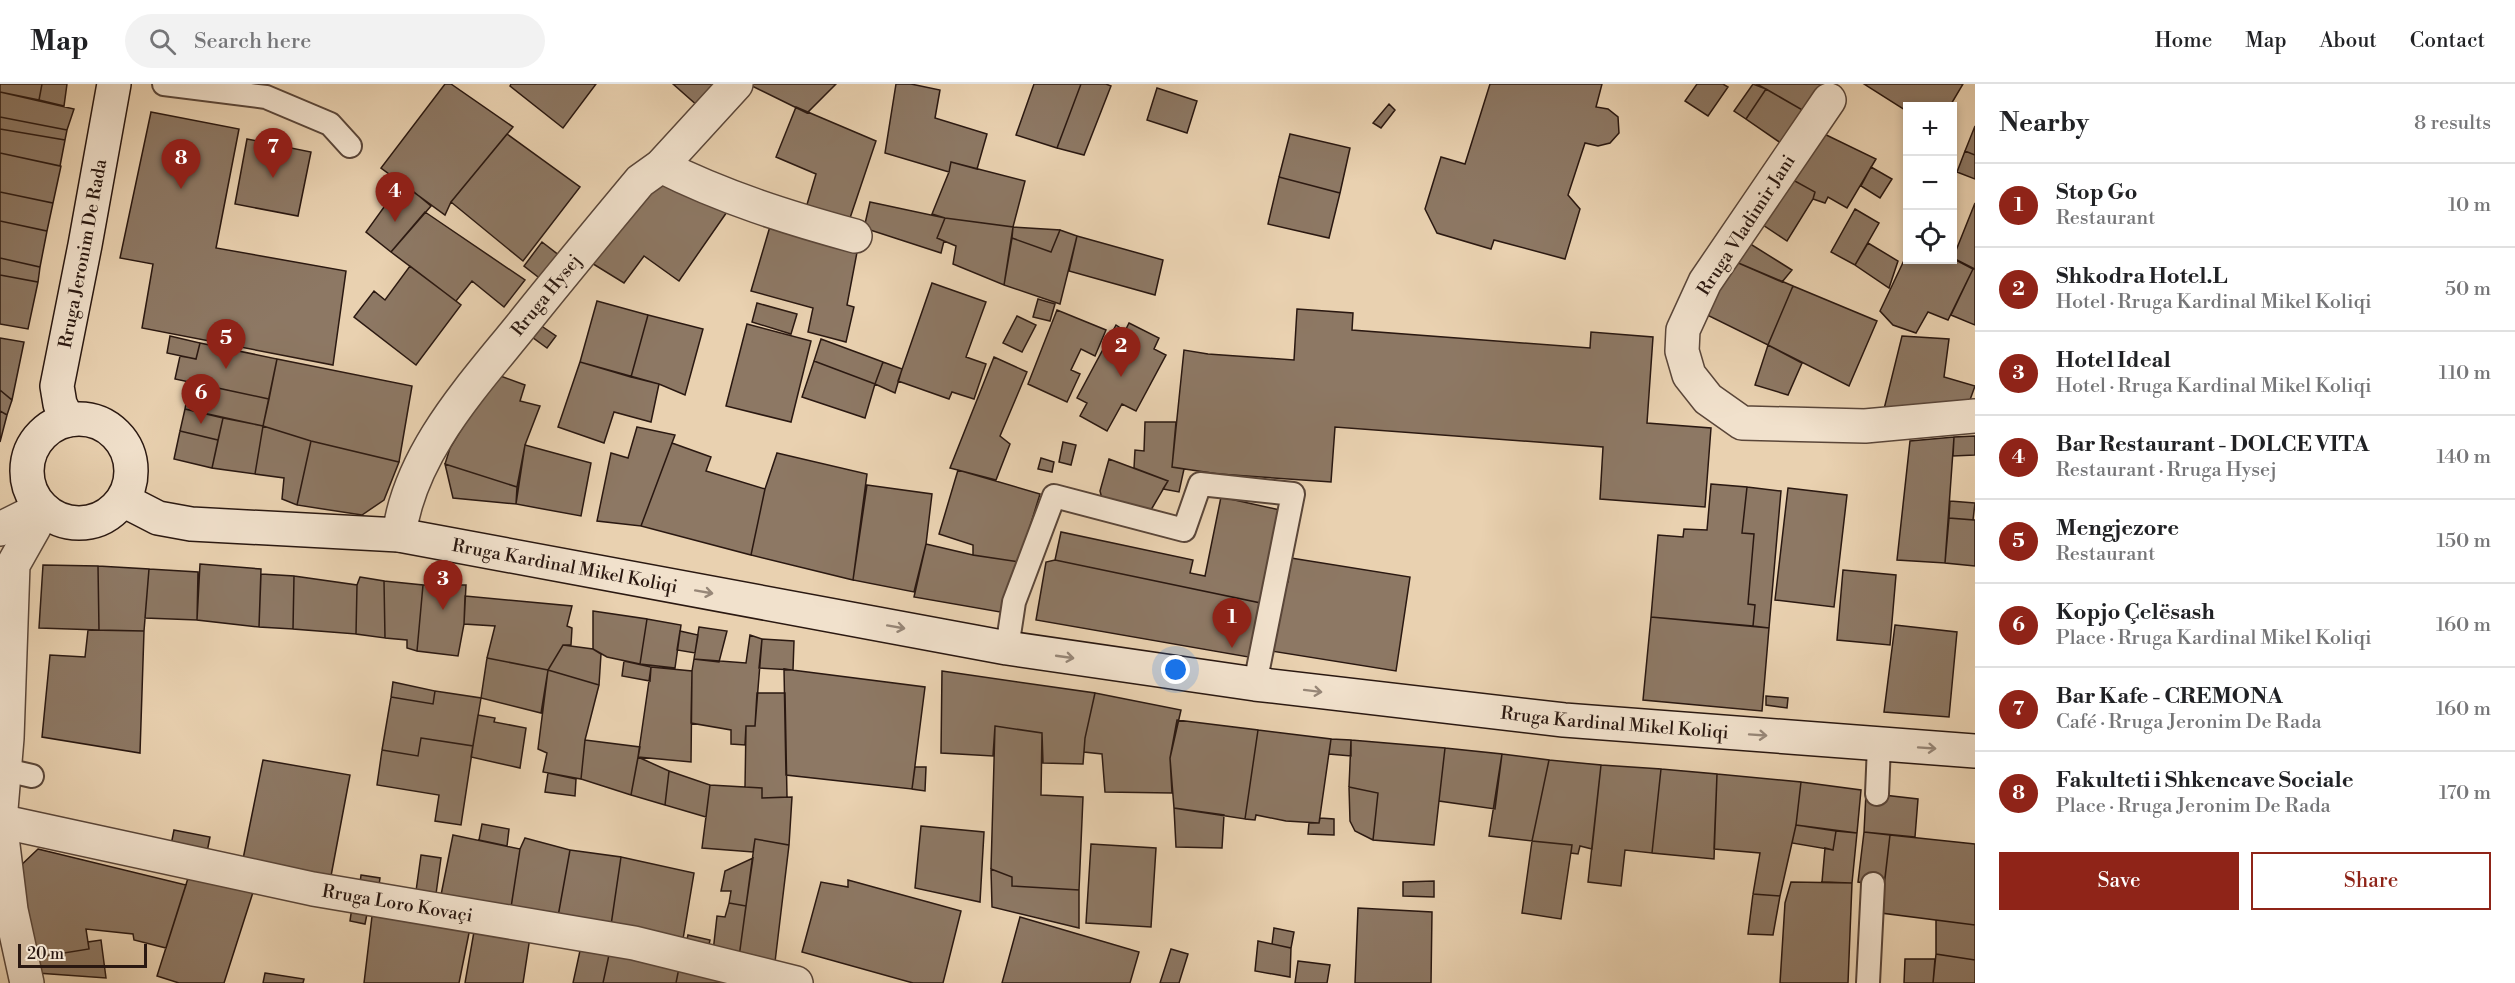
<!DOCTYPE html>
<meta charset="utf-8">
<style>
:root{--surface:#fff;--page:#f2f2f2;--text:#202124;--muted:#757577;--line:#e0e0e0;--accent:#8f2418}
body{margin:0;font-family:"Libre Bodoni",serif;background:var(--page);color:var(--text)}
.controls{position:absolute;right:18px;top:18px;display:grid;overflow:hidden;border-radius:0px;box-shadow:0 3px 9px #0003}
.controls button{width:54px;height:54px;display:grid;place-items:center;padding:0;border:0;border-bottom:2px solid var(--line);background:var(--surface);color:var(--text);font:30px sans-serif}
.scale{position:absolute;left:18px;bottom:15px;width:129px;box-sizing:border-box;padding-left:6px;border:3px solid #2a1811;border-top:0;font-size:16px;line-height:21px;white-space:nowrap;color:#2a1811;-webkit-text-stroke:4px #f1e1cc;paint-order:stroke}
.you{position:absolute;left:1176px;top:586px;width:21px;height:21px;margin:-15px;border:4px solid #fff;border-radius:50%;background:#1a73e8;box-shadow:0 0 0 9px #1a73e833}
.badge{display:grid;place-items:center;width:39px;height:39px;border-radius:50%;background:var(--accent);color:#fff;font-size:20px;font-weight:700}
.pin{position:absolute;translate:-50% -50px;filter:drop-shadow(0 2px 3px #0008)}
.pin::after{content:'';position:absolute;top:32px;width:21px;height:18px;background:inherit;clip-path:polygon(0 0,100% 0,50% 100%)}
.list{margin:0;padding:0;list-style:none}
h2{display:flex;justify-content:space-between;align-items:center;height:78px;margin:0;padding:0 24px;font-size:26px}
h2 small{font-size:20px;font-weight:400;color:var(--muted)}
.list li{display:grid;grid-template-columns:39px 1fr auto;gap:18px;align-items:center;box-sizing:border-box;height:84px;padding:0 24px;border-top:2px solid var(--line)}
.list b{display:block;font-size:22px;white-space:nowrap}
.list p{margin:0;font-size:20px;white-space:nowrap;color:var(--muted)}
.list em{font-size:20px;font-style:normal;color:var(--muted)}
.actions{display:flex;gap:12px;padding:18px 24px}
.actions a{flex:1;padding:14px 0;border:2px solid var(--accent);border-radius:0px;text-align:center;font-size:21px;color:var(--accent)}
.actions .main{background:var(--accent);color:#fff}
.icon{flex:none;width:33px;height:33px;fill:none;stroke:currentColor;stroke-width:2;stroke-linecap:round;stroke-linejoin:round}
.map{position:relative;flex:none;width:1975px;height:899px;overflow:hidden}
header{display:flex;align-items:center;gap:36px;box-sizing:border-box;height:84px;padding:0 30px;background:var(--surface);border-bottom:2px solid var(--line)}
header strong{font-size:28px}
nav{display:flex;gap:33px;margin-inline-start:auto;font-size:21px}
.search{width:420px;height:54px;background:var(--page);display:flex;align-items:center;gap:15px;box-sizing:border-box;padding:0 21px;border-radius:33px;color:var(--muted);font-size:22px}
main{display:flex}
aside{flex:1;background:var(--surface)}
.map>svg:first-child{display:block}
.building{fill:#8d7864;stroke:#2a1811;stroke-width:1.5}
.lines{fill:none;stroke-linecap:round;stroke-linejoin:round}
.lane-casing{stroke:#5a4639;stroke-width:26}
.street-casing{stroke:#5a4639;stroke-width:36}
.secondary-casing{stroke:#2a1811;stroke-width:36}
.lane{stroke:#f1e1cc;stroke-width:22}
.street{stroke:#f1e1cc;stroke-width:33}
.secondary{stroke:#f1e1cc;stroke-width:33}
.oneway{stroke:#978778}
.labels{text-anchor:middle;stroke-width:4.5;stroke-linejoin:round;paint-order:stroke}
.street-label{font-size:18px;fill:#2a1811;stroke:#f1e1cc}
</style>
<header>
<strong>Map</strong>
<div class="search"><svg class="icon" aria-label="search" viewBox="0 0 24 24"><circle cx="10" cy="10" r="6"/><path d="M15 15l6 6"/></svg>Search here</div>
<nav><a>Home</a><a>Map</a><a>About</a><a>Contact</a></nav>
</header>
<main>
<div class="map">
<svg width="1975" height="899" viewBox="0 0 1975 899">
<rect width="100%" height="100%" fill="#e9d1b0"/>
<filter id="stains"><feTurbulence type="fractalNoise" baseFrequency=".00333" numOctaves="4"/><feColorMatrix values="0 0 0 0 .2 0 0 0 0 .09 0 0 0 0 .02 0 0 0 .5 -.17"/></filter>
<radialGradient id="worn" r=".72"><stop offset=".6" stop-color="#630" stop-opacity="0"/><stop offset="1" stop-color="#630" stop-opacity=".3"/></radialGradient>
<path class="building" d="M0 0H42L39 16 0 8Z
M42 0H67L64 22 39 16Z
M445 0H451L513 43 451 118 445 131 381 84Z
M511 0H596L563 44 510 2Z
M673 0H719L699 23Z
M748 0H836L807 29Z
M896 0H911L940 6 935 34 987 50 977 85 951 78 949 88 885 69Z
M1034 0H1081L1057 64 1016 51Z
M1081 0H1106L1111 2 1084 71 1057 64Z
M1490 0H1602L1596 23 1608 25 1618 33 1619 49 1610 59 1598 62 1585 59 1568 111 1580 125 1565 175 1494 156 1491 165 1437 149 1425 125 1441 73 1465 80Z
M1697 0H1723L1728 3 1708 32 1685 17Z
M1753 0 1766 5 1746 35 1734 27Z
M1757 0H1821L1826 3 1811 31Z
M1864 0H1963L1950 22H1908V28Z
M1157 4 1197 17 1187 49 1147 36Z
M1766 5 1811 31 1788 64 1746 35Z
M0 8 74 25 67 46 0 33Z
M1389 20 1395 26 1381 44 1373 39Z
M796 23 876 57 850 134 806 124 816 90 776 73Z
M151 28 239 45 216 164 346 187 333 281 142 244 153 180 120 174Z
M0 33 67 46 65 56 0 45Z
M1975 42V71L1965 67Z
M0 45 65 56 60 82 0 69Z
M1816 46 1876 75 1847 124 1828 113 1825 119 1813 115 1815 108 1784 91Z
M507 50 580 103 523 177 451 118Z
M1290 50 1350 64 1340 109 1279 93Z
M247 55 311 68 298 132 235 120Z
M1965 67 1975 71V95L1957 88Z
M0 69 61 82 53 119 0 108Z
M951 78 1025 97 1013 143 945 134 932 130 949 88Z
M1871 83 1892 95 1880 114 1861 102Z
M1784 91 1815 108 1813 115 1787 157 1754 135Z
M1279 93 1340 109 1329 154 1268 140Z
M402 98 431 122 391 168 366 148Z
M667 98 729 125 679 197 644 172 624 199 590 178 653 99Z
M0 108 53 119 47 147 0 137Z
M870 118 945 134 937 154 944 157 941 169 864 144Z
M1975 119V185L1953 174Z
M1855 125 1879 139 1855 181 1831 168Z
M425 128 525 196 504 223 472 197 456 217 391 168Z
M945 134 1013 143 1004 201 953 180 956 162 937 154Z
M0 137 47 147 40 183 0 174Z
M771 139 858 163 847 221 854 223 846 258 808 248 813 224 751 207Z
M1013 143 1060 146 1051 168 1012 154Z
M1060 146 1077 152 1060 220 1004 201 1012 154 1051 168Z
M1077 152 1163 176 1155 211 1069 187Z
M1744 156 1792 186 1782 198 1729 175Z
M542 158 560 172 542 196 524 182Z
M1868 159 1898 177 1889 204 1855 181Z
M1908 168V176L1952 174 1973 185 1948 236 1928 228 1916 249 1893 241 1880 227Z
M0 174 40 183 38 198 0 191Z
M1729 175 1793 202 1768 261 1699 227Z
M410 182 461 221 416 281 354 233 374 207 385 216Z
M1973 185H1975V241L1951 231Z
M0 191 38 198 28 245 0 240Z
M932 199 986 218 966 273 986 280 974 315 952 308 949 315 898 297Z
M1793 202 1877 237 1849 302 1768 261Z
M1038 215 1055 220 1050 237 1033 233Z
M597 217 648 231 631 293 580 278Z
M757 219 797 230 791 250 752 238Z
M1297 225 1353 229 1352 246 1590 264 1591 248 1653 253 1647 339 1711 344 1705 423 1600 415 1603 363 1335 343 1331 398 1218 390 1172 383 1184 266 1208 270 1294 276Z
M1057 226 1106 246 1095 272 1081 265 1071 286 1080 290 1067 318 1028 300Z
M648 231 703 245 685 311 659 300 631 293Z
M1017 232 1036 241 1022 268 1003 259Z
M1129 239 1159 254 1154 265 1166 271 1136 327 1122 320 1107 347 1080 332 1087 319 1077 314 1116 241 1125 247Z
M747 240 811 257 791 338 726 322Z
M540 241 556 252 547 264 532 253Z
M170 252 200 259 196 275 167 269Z
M1902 252 1949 255 1944 293 1975 302 1966 327 1884 325Z
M0 254 24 258 12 316 0 306Z
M821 255 883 278 875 300 814 277Z
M200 259 277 275 269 315 175 295 180 272 196 275Z
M1768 261 1802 279 1788 311 1755 301Z
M994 273 1027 288 1000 352 1010 360 996 396 950 384Z
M277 275 412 302 399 378 311 357 263 342Z
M814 277 875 300 865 334 802 313Z
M580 278 659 300 651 338 614 328 604 359 558 343Z
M883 278 902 285 895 309 875 300Z
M495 290 525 301 520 317 540 322 525 361 517 403 445 380 450 364Z
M190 298 269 315 263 342 185 325Z
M0 306 12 316 7 331 0 327Z
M185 325 223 334 218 356 180 347Z
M0 327 7 331 0 358Z
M223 334 263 342 255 390 212 384Z
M1145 338H1176L1172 383 1184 385 1179 408 1163 405 1168 397 1134 384 1135 366 1144 367Z
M263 342 311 357 297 421 282 415 284 394 255 390Z
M637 343 675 351 641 442 597 437 611 369 628 374Z
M180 347 218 356 212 384 174 375Z
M1975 352V371L1953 372 1954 353Z
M1954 353 1945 479 1897 476 1910 357Z
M311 357 399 378 384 416 362 431 297 421Z
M1063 358 1076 361 1071 381 1059 378Z
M672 359 711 373 706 387 765 405 751 471 641 442Z
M525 361 591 379 581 432 516 420Z
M777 369 867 390 853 496 751 471 765 405Z
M1041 374 1054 378 1052 388 1038 385Z
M1109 375 1168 397 1151 426 1102 415 1100 407Z
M445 380 517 403 516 420 453 414Z
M958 386 1040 410 1019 478 973 471V461L939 450Z
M1711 400 1747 403 1742 449 1754 450 1748 520 1755 521 1753 542 1651 533 1658 451 1683 453 1684 445 1707 446Z
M867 401 932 410 926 460 914 508 853 496Z
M1747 403 1781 407 1769 544 1753 542 1755 521 1748 520 1754 450 1742 449Z
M1788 404 1847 411 1834 523 1775 516Z
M1221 413 1280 426 1261 519 1055 476 1061 448 1193 476 1190 489 1205 492Z
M1950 417 1975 419 1973 436 1949 434Z
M1949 434 1975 436V482L1945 479Z
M926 460 973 471 1019 478 1000 528 914 513Z
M1291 474 1410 493 1396 587 1271 567 1281 497 1288 498Z
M1055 476 1261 519 1254 574 1036 536 1046 478Z
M200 480 261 485 259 543 197 536Z
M43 481 98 482 99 546 39 544Z
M98 482 149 485 144 547 99 546Z
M149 485 198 488 197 536 145 534Z
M1843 486 1896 491 1890 561 1837 556Z
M261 490 294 492 293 545 259 543Z
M294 492 357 501 356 550 293 545Z
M360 493 384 497 385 554 356 550 357 501Z
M384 497 423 501 417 567 407 564V556L385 554Z
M423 501H466L464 540 458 572 417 567Z
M465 512 572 522 567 542 572 544 571 561H563L548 586 487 574 495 542 464 540Z
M593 527 647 535 640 580 607 573 593 565Z
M1651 533 1769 544 1762 627 1643 616Z
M647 535 681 541 675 584 640 580Z
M1895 541 1957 548 1949 633 1884 628Z
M699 543 727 547 719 578 694 575Z
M88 546 144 547 140 669 42 653 50 571 85 573Z
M680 547 698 551 695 569 677 566Z
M750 551 762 555 755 642H746L745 661 731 660V646L691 639 692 587 694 575 746 579Z
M762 555 794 557 793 586 759 584Z
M563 561 593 565 601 570 599 601 548 586Z
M487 574 548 586 541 629 481 614Z
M624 577 651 583 650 597 622 592Z
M651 583 692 587 691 678 638 673Z
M784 585 925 603 912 705 786 691Z
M548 586 599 601 585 656 581 695 543 688 547 669 538 665Z
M942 587 1095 609 1085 654 1083 680 1043 679 1042 649 995 642 993 672 941 669Z
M393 598 435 607 433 620 391 613Z
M435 607 481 614 473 662 421 654 418 672 382 666 391 613 433 620Z
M757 609H785L787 713 762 714V704L745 703 746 642H755Z
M1095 609 1181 626 1170 674 1172 709 1105 708 1102 670 1084 668 1085 654Z
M1766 612 1788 614 1787 624 1766 621Z
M478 631 495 634 494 638 526 644 520 684 471 673Z
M1177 636 1258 646 1245 735 1174 724 1170 674Z
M995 642 1042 649 1041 711 1083 713 1079 806 1012 802V793L991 785Z
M1258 646 1331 655 1319 739 1286 737 1256 731 1255 736 1245 735Z
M421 654 473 662 461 741 435 737 439 711 377 701 382 666 418 672Z
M1331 655 1351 656V672L1329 670Z
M585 656 640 663 631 711 581 695Z
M1351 656 1445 664 1434 761 1373 756 1378 709 1349 703Z
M1445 664 1502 670 1495 725 1439 717Z
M1502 670 1549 676 1532 757 1489 752Z
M638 673 669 687 665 721 631 711Z
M263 676 350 691 331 792 243 775Z
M1549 676 1601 681 1592 765 1580 762 1578 770 1571 769 1572 761 1532 757Z
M1601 681 1661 685 1652 769 1625 766 1621 802 1588 798Z
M915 683H926L925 707 912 705Z
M1661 685 1717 690 1714 775 1652 769Z
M669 687 710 701 706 733 665 721Z
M548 689 576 695 575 712 545 708Z
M1717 690 1801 698 1796 741 1780 812 1753 810 1760 769 1714 765Z
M1801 698 1861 706 1857 749 1796 741Z
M710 701 762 704V714L792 713 789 761 755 755 753 768 702 764Z
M1349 703 1378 709 1373 756 1355 747 1350 737Z
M1866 709 1918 715 1915 753 1864 748Z
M1174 724 1224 731 1222 764 1176 763Z
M1320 734 1334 735V751L1308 750 1309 739H1319Z
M482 740 509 745 507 762 479 756Z
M1796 741 1836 747 1833 766 1792 759Z
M921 742 984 748 980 818 915 804Z
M174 746 210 753 207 768 171 761Z
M1836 747 1857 749 1852 799 1822 798 1825 764 1833 766Z
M1864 748 1890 751 1884 802 1858 798Z
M453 751 520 765 510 830 440 816Z
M1890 751 1975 760V841L1881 829Z
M525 754 570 766 557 838 510 830 520 765Z
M755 755 789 761 775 878 739 873Z
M1532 757 1572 761 1561 835 1522 829Z
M1091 760 1156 764 1151 843 1086 839Z
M38 765 186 801 166 864 134 856 133 850 86 845 89 865 33 874 15 787Z
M570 766 621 773 610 848 557 838Z
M421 771 441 774 436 810 416 807Z
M621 773 694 789 682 861 610 848Z
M753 774 746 822 729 819 731 807H721L725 787Z
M991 785 1012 793V802L1079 806V844L992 823Z
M190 788 255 802 224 899H179L157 892Z
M361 791 380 794 379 801 360 799Z
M848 796 961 827 943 899H913L802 868 821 798 848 803Z
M1434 797V813L1403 812V798Z
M1791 798 1852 799 1848 899H1780L1785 819Z
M1753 810 1780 812 1773 851 1748 850Z
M729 819 746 822 739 873 713 868 717 832 725 833Z
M352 823 368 825 365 840 350 837Z
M373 824 471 839 459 899H364Z
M1358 824 1432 828 1431 899H1355Z
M1020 833 1139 868 1130 899H1002Z
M1936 836 1975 841V876L1936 870Z
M475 842 530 853 523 899H465Z
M1274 844 1294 848 1291 864 1272 860Z
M688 851 710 856 708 865 686 860Z
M101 856 106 894 37 889 33 874 89 865 88 858Z
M1258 857 1291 864 1290 893 1255 887Z
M581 862 610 866 603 899H573Z
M1171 865 1188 870 1179 899H1160Z
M610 866 680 879 676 899H603Z
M1936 870 1975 876V899H1933Z
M1905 875H1935L1933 899H1904Z
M1298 877 1330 881 1327 899H1295Z
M680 879 737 899H676Z
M265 889 304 895 303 899H263Z"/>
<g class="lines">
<g class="lane-casing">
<path id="lane" d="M164 0 266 13 330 40 350 62
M1007 564 1014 518 1054 412 1184 446 1200 400 1293 410 1255 600
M6 686 32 692
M1877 710 1879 661
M1868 899 1873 800"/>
</g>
<g class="street-casing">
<g id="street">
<path d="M1829 16 1705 198 1683 246 1682 267 1689 291 1708 315 1742 339 1865 342 1975 332"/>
<path d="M661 82C722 113 789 134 855 152"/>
<path d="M0 445 42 424"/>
<path id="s1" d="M399 451C410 369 471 304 521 242 560 193 600 145 640 97L661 82 736 0"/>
<path id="s2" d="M0 737 313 805 634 859 796 899"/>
<path d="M27 899 11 826 0 737 7 654 13 481 44 426"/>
</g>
</g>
<g class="secondary-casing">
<g id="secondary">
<circle cx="79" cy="387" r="52"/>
<path id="s3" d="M68 336 60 320 57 302 85 161 114 0"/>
<path id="s4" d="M123 416 158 434 191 440 399 451 1007 564 1255 600 1564 636 1975 667"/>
</g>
</g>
<use href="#lane" class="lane"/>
<use href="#street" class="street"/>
<use href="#secondary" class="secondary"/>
</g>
<defs><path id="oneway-shaft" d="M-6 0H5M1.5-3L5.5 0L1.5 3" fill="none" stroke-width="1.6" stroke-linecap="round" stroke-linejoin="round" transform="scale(1.5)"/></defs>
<g class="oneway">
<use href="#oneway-shaft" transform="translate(704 508) rotate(10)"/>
<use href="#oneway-shaft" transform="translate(896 543) rotate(10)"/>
<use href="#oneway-shaft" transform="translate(1065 573) rotate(8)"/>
<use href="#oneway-shaft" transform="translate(1313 607) rotate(7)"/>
<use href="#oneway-shaft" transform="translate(1758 651) rotate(4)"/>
<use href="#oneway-shaft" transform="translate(1927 664) rotate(4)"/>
</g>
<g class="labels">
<g class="street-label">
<text transform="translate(1746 141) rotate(-57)" y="6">Rruga Vladimir Jani</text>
<text dy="6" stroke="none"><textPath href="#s3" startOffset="171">Rruga Jeronim De Rada</textPath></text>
<text dy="6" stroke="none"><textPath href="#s1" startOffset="285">Rruga Hysej</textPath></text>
<text dy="6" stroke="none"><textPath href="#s4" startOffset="450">Rruga Kardinal Mikel Koliqi</textPath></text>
<text dy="6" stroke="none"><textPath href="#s4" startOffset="1512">Rruga Kardinal Mikel Koliqi</textPath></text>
<text dy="6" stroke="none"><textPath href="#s2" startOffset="406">Rruga Loro Kovaçi</textPath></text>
</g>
</g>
<rect width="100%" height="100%" filter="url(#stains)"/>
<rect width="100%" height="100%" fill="url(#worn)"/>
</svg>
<div class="controls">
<button>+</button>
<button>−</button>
<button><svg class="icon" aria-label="locate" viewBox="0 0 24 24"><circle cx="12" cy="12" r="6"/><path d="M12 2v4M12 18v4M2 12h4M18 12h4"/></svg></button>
</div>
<div class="scale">20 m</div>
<div class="you"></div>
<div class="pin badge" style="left:1232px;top:564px">1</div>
<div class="pin badge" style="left:1121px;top:293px">2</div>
<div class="pin badge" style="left:443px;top:526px">3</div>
<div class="pin badge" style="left:395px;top:138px">4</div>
<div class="pin badge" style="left:226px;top:285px">5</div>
<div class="pin badge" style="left:201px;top:340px">6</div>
<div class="pin badge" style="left:273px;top:94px">7</div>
<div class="pin badge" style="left:181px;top:105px">8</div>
</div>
<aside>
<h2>Nearby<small>8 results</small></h2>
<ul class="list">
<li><span class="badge">1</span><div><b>Stop Go</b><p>Restaurant</p></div><em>10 m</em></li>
<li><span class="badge">2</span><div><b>Shkodra Hotel.L</b><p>Hotel · Rruga Kardinal Mikel Koliqi</p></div><em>50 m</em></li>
<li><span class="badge">3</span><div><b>Hotel Ideal</b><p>Hotel · Rruga Kardinal Mikel Koliqi</p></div><em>110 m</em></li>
<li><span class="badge">4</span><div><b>Bar Restaurant - DOLCE VITA</b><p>Restaurant · Rruga Hysej</p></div><em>140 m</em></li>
<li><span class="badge">5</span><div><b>Mengjezore</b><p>Restaurant</p></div><em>150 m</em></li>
<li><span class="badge">6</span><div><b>Kopjo Çelësash</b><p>Place · Rruga Kardinal Mikel Koliqi</p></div><em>160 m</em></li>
<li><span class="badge">7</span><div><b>Bar Kafe - CREMONA</b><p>Café · Rruga Jeronim De Rada</p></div><em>160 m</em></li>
<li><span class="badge">8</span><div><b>Fakulteti i Shkencave Sociale</b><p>Place · Rruga Jeronim De Rada</p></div><em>170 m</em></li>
</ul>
<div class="actions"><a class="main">Save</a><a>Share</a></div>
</aside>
</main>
